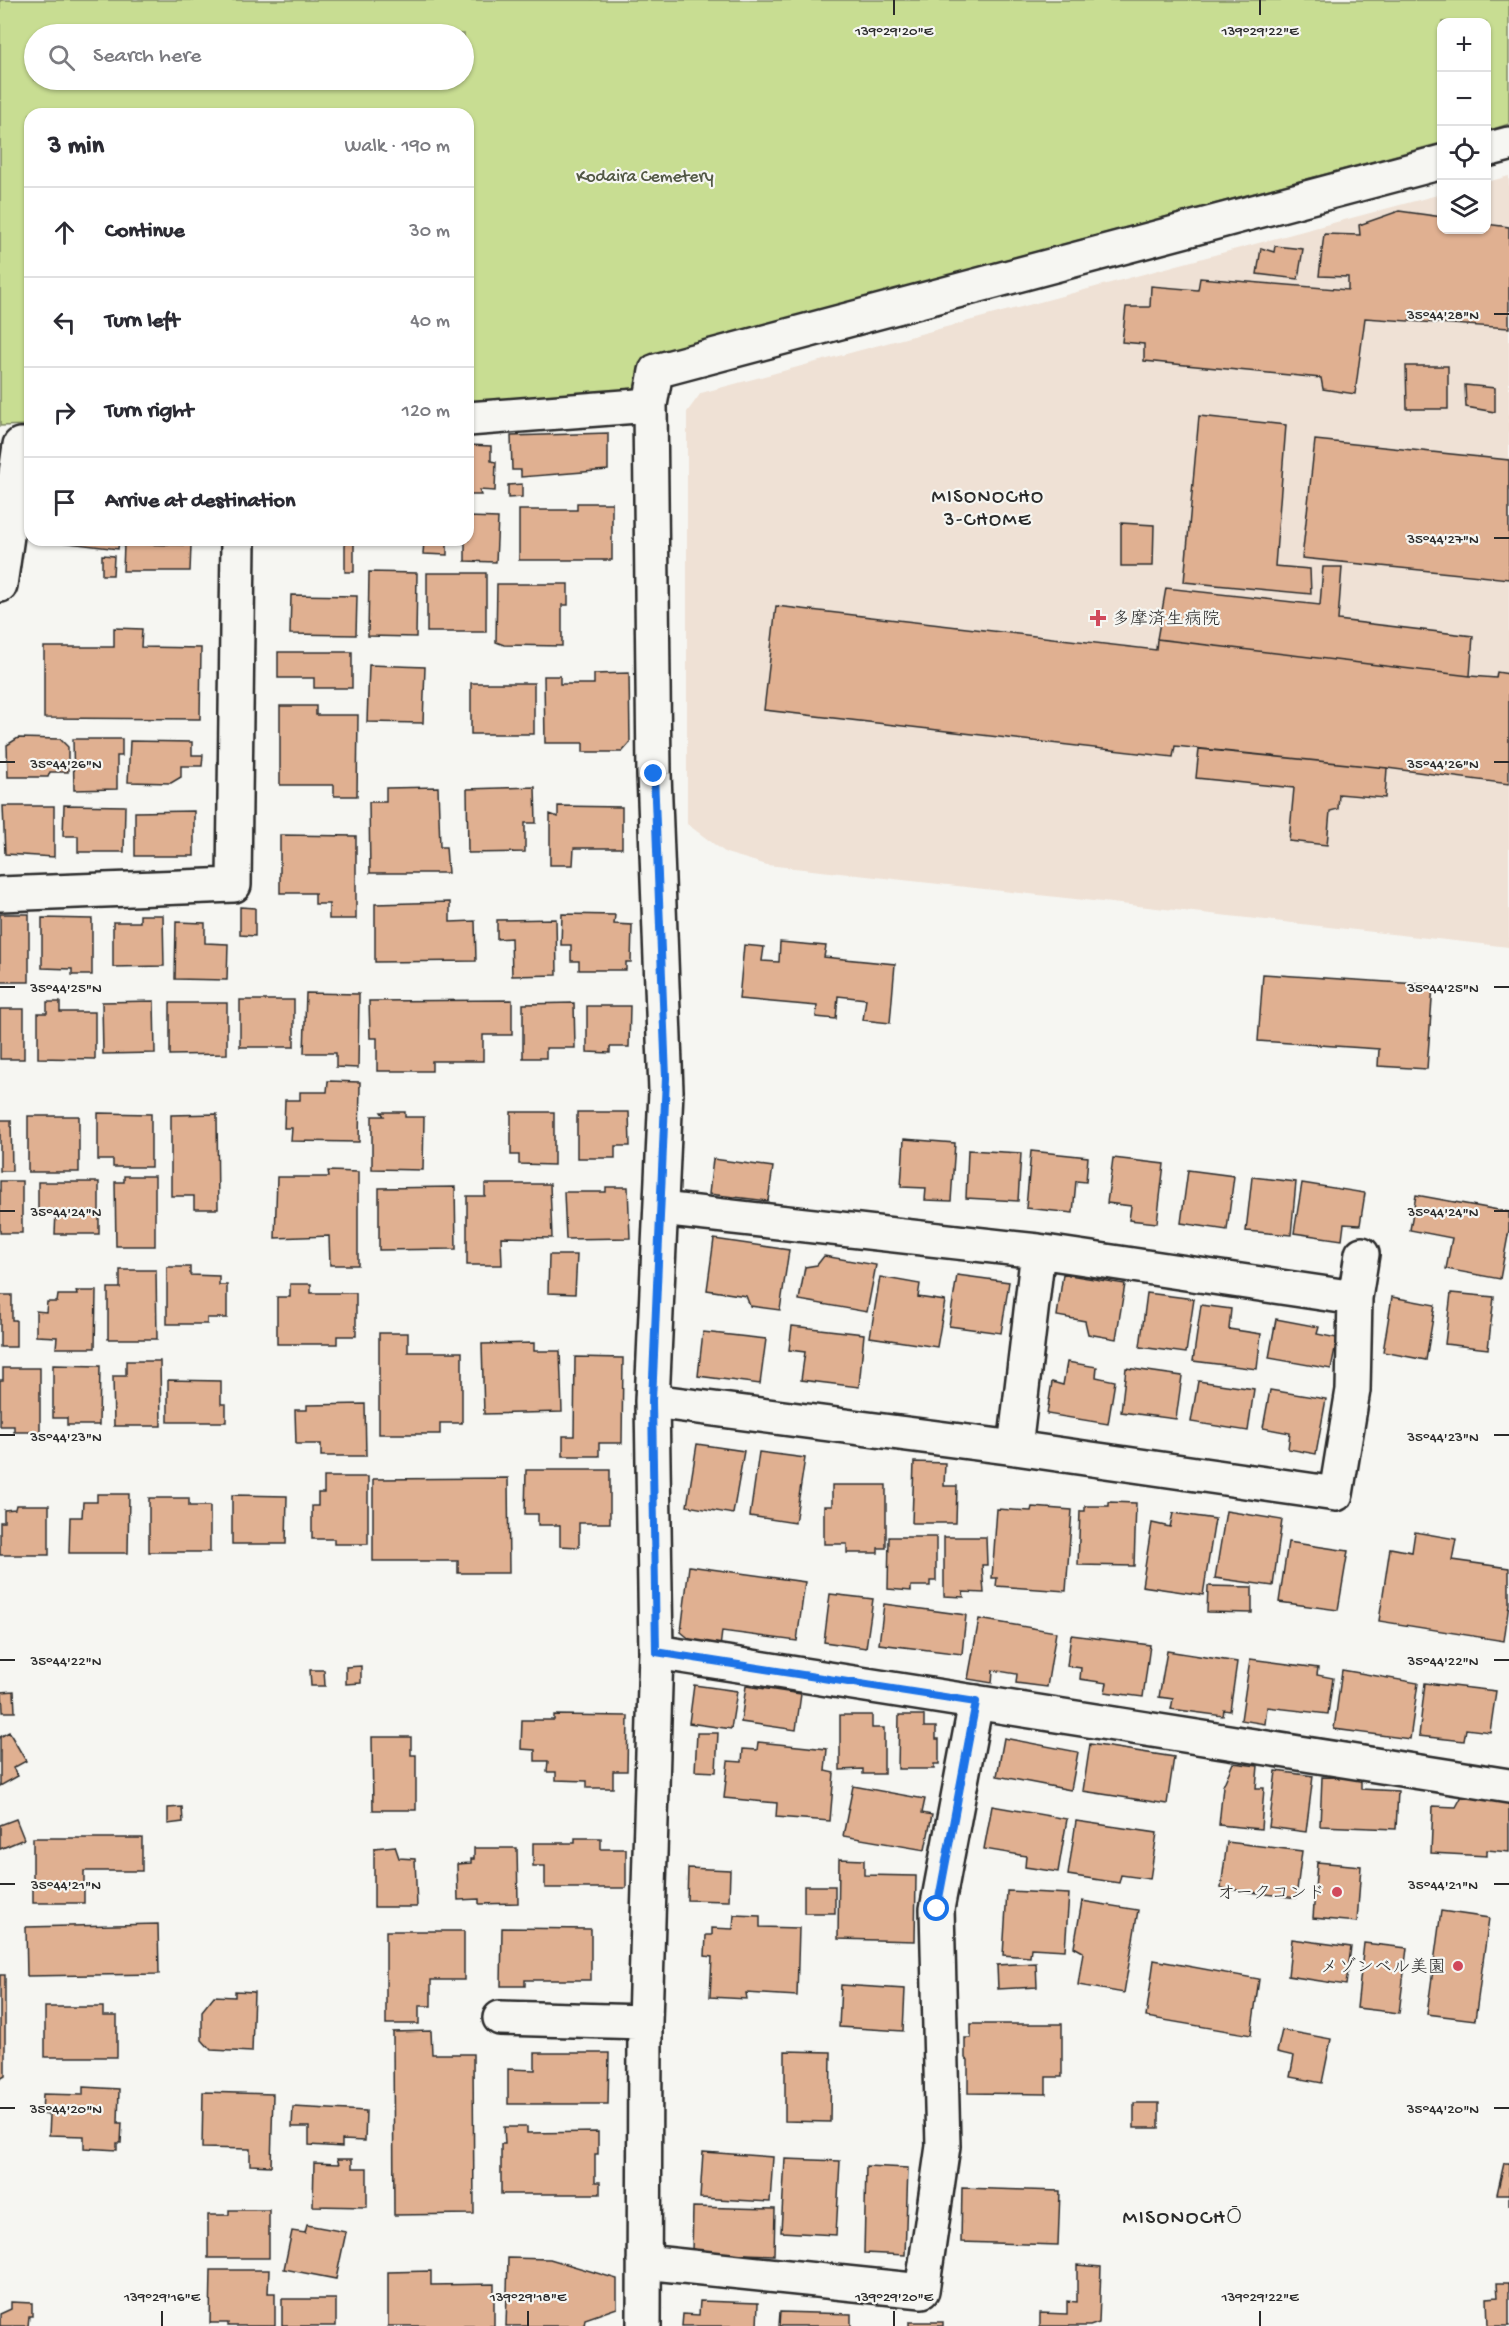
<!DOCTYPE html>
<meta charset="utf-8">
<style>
:root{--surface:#fff;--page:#f2f2f3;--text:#2b2b33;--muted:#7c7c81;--line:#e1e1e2}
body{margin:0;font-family:"Gochi Hand","Klee One",sans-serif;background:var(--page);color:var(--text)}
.controls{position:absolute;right:18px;top:18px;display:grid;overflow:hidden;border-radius:12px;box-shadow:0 2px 4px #0004}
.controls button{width:54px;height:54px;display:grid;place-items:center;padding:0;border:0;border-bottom:2px solid var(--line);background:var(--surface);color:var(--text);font:30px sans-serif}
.stop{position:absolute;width:18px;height:18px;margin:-14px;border:4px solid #1a73e8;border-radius:50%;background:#fff}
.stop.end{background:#1a73e8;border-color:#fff;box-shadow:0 2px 6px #0008}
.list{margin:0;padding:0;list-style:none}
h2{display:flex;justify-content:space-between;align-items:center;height:78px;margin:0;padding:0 24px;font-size:26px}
h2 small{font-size:20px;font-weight:400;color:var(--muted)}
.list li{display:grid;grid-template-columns:39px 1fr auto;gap:18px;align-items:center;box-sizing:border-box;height:90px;padding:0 24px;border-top:2px solid var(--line)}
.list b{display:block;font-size:22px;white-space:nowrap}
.list em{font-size:20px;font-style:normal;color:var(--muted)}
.icon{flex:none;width:33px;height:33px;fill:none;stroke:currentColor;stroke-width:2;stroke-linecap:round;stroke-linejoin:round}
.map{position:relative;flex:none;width:1509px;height:2326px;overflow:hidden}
.search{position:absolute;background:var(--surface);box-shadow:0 2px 4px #0004;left:24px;top:24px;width:450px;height:66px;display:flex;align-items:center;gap:15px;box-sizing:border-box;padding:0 21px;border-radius:33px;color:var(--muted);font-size:22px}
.panel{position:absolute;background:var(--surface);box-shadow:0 2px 4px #0004;left:24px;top:108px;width:450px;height:438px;border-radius:18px}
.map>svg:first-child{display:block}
.built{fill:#efe1d5}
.green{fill:#c8dd92;stroke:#7a845e;stroke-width:1.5;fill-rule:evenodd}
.building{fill:#e0b091;stroke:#2b2b2b;stroke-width:1.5}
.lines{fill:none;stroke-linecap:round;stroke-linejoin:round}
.minor-casing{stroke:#2b2b2b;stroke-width:38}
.minor{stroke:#f6f6f2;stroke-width:33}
.route{stroke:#1a73e8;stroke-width:8}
.ticks{fill:none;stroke:#2b2b2b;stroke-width:2}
.poi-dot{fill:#d1495b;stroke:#f6f6f2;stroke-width:2}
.labels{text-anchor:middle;stroke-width:4.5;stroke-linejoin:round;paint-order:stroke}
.park-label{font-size:18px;fill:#525845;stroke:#f6f6f2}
.poi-label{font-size:18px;fill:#2b2b2b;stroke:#f6f6f2;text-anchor:end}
.neighbourhood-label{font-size:20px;letter-spacing:1.5px;fill:#2b2b2b;stroke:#f6f6f2}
.quarter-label{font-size:21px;letter-spacing:1.5px;fill:#2b2b2b;stroke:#f6f6f2}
.ticks-label{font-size:15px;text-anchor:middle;fill:#2b2b2b;stroke:#f6f6f2;stroke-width:4.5;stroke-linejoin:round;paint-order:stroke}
</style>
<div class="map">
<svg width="1509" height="2326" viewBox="0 0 1509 2326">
<rect width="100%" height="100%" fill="#f6f6f2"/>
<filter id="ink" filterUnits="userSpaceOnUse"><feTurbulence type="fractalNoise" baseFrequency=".0167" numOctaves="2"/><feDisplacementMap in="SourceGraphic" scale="12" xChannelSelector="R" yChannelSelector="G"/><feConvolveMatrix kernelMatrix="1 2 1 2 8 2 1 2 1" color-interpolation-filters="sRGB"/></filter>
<g filter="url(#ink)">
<path class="built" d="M1509 176V947L767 865 726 853 687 824V412L701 393 1441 194 1442 230H1486L1487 182Z"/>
<path class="green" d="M0 0H1509V124L1487 131 1486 22H1442L1441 143 643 357 629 407 468 412V114H30V425L0 426ZM34 34H464V80H34Z"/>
<path class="building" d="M1399 211 1442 217V230H1486V224L1509 227V328L1365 318 1355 394 1323 389 1321 378 1144 361V344L1122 342 1126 307H1150L1151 286 1198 290 1200 278 1348 290V277L1319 276 1324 234 1360 235 1359 225Z
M1275 246 1303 249 1298 279 1257 274 1261 248 1274 252Z
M1406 366H1448V409H1407Z
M1465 385 1495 388V412L1466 407Z
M1199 416 1286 425 1275 566 1310 569 1311 594 1184 582Z
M608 433V470L521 477V470H512L511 436Z
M1315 440 1509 460V579L1302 558Z
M468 445 491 446V461L496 462 495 491 479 490 481 495H468Z
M522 484V497L508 498V485Z
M577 503H612V560H519V510H577Z
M468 517 498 518 496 562 465 561V540H468Z
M1121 523 1154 525 1153 566H1121Z
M44 540H119L118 549Z
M345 540H354V572H345Z
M424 540H447V555L423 554Z
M124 544 191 545 190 571H123Z
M102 555 114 556 113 575H102Z
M1323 567H1342L1338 620 1473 636 1470 676 1157 639 1166 588 1320 605Z
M369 572 417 573 416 637 368 636Z
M427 573H486V632H427Z
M497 584H568V605H562V646L504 645 496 642Z
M291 595 357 596 356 635 290 634Z
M776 606 1156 650 1157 639 1470 676 1496 678 1497 672 1509 674V784L1387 768 1175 746 1173 757 764 710Z
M114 628 142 629 141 647 201 648 200 719 44 718V647H114Z
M278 652H352V688H314V678H278Z
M369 665 425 667 423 723 367 722Z
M629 673 630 743 622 752H583V743H545L544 676H560V684H594V674Z
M471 683H534V734H471Z
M280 706H316V715H358L357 796H334V785H280Z
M18 738 60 739 68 747V772H50L48 777H8L7 745Z
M73 739H122V756H117V789L74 790Z
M130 741 192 742V755H203L202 766H181V777L171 783 128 782Z
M1199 749 1387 768 1385 798 1339 794 1338 809 1330 811 1327 845 1289 841 1294 788 1196 778Z
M438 787 440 847H446L448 873H370L369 802H386V788Z
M535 787 536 823H525V852L468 853 467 789Z
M64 805 125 806 124 852H78V836H63Z
M3 806H54V857L5 854Z
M558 806 622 807V848H574L573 865H550V814L558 817Z
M194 811V856H135V812Z
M280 835 356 836V919H329V904H315V893H280Z
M450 902V922L475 921 476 961 375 962V904Z
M240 907 255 908V936L240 935Z
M0 914H29V982H0Z
M562 914 615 915 614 924 632 925 631 962H626V970H579V961H571V945H561Z
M140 915H163L164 966 113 967V922H140Z
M42 918 92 919V975H72V969L42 968Z
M556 919 557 975 512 976 511 938 497 939V920Z
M176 922 205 923V943L228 944 227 980 175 979Z
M780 942 826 946 824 957 895 964 890 1023 863 1020 866 999 838 996 836 1019 816 1017 817 1006 739 999 744 945 764 947 762 961 779 962Z
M1263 974 1433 985 1427 1069 1378 1066 1379 1049 1258 1041Z
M306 993 359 994 358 1068 336 1067V1053H304Z
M240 1000H294V1047H240Z
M512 1000V1035H483V1061H432V1071H377V1038H370L369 1001Z
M154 1001 155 1053 103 1054 102 1002Z
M47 1002H60V1012H95V1059L38 1058V1013H47Z
M170 1003H227V1054L170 1055Z
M574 1003 575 1048H546V1058H523V1004Z
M587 1006H630L629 1047H610V1053L587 1052Z
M0 1009H24V1059H0Z
M328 1081 360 1082 359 1142 291 1141 292 1128H284L285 1100H300V1092H327Z
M381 1112H405V1117H424L423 1170 372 1169V1116H384Z
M511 1112H554V1165L519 1164V1155H511Z
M577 1112H629L630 1146H615V1158H577Z
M98 1113 151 1114V1167H113V1160H98Z
M217 1114 218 1209H194V1196H171V1115Z
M28 1116H79V1172H28Z
M0 1120H11L12 1171H0Z
M904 1139 955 1143 951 1201 925 1200 926 1188 901 1187Z
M968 1150 1021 1153 1018 1201 966 1198Z
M1031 1151 1088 1157 1086 1182 1076 1181 1073 1213 1026 1208Z
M1113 1158 1164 1164 1157 1223 1129 1220 1131 1206 1107 1203Z
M713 1159 773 1167 768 1201 709 1194Z
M1188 1170 1234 1176 1227 1230 1181 1223Z
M328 1171 358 1172V1265H330L329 1236 275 1238 277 1177H329Z
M124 1176H155V1246H116L115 1182H124Z
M1252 1177 1296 1182 1291 1235 1246 1231Z
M0 1181H22V1233H0Z
M38 1182H99V1234H55L56 1211H38Z
M1302 1183 1365 1193 1360 1225 1344 1224 1342 1240 1294 1233Z
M485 1184H550L552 1238 501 1237 502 1265H467V1196H485Z
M455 1187 456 1249 379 1250V1188Z
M606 1187H628L630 1238 566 1239 564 1192H606Z
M1416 1195 1509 1212V1230L1500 1279 1446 1269 1452 1238 1410 1230Z
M714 1239 789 1250 780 1310 750 1306 746 1296 707 1290Z
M549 1255H577L575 1294 548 1293Z
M824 1256 876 1265 867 1312 799 1300 805 1267 817 1265Z
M167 1267H190V1275L219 1276V1285H227V1318H207V1324H167Z
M120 1270H156L157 1339H108V1288H120Z
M1063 1274 1125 1284 1116 1339 1088 1334 1085 1321 1057 1316Z
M957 1275 1009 1282 1001 1333 949 1326Z
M880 1277 920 1284 918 1297 945 1301 937 1347 870 1337Z
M290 1284H311V1293H356V1336H337V1344H277V1297H290Z
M76 1291H96L95 1348H56L57 1337 36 1336V1311L46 1312 47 1302H57L58 1295H77Z
M1147 1293 1194 1299 1186 1353 1140 1347Z
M1451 1293 1494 1297 1488 1349 1445 1344Z
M0 1295H12V1320H16V1347H0Z
M1392 1297 1435 1305 1426 1360 1383 1352Z
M1201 1305 1231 1309 1229 1329 1261 1334 1257 1369 1193 1361Z
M1276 1319 1319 1327 1317 1334 1337 1338 1331 1369 1269 1358Z
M792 1326 864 1334 859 1387 801 1380 805 1352 789 1350Z
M703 1332 766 1339 760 1384 698 1376Z
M379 1333H408V1352H462V1423H440V1434H379Z
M534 1343V1351H560L562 1412 484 1414 482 1344Z
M575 1357 623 1358 622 1443H599V1456H563V1436H574Z
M126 1361H160L161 1426H114L113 1376H126Z
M1067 1362 1097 1367 1096 1377 1115 1381 1108 1424 1047 1414 1052 1382 1063 1385Z
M53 1365 100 1366 99 1425H67V1418H53Z
M3 1368H40V1432H14V1426H0V1380H3Z
M1126 1368 1182 1376 1176 1419 1121 1412Z
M168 1380 221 1381V1404H226V1422H168Z
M1198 1381 1254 1389 1248 1431 1191 1422Z
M1270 1390 1326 1399 1316 1454 1288 1449 1290 1433 1263 1428Z
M365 1404 366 1456H321V1444H296L295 1410H307V1405Z
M697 1444 744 1451 733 1514 687 1506Z
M759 1452 805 1458 795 1523 750 1516Z
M914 1462 945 1463 944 1486H957L956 1523H912Z
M526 1470H610V1523H579V1547L560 1546V1525H538V1514H525Z
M324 1477H368V1544H334V1539H312V1506H318V1493H324Z
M508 1478 509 1573H458V1561H373V1479Z
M832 1485H886V1548H878V1553H847V1544H824V1506H832Z
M97 1494H129L128 1553H69L70 1517H82L83 1502H97Z
M232 1495 287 1496 286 1544H232Z
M149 1498H189V1506H210V1552H149Z
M1109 1502 1136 1503 1134 1566 1078 1565 1080 1511H1085V1506H1109Z
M16 1505H49V1555H0V1522H4V1510L15 1509Z
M1032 1507 1072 1510 1066 1591 996 1586 997 1578H992L997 1509 1031 1511Z
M1226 1511 1282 1520 1273 1586 1215 1578Z
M1173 1513 1215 1519 1203 1595 1142 1586 1152 1523 1170 1527Z
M1415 1532 1456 1539 1452 1560 1509 1568V1604L1504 1641 1379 1621 1390 1548 1412 1552Z
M889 1537H936V1581H930V1586H911V1591L888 1589Z
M944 1537H986L987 1565H982L984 1593 963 1592 964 1597 944 1596Z
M1288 1542 1348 1551 1338 1610 1279 1602Z
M689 1566 805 1582 797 1641 722 1631 720 1648 697 1645 681 1632Z
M1208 1586 1252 1587V1613L1207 1612Z
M830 1594 873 1599 866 1648 824 1642Z
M884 1604 966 1615 962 1654 879 1644Z
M979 1619 1056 1632 1047 1687 1016 1683 1017 1674 993 1670 992 1683 968 1679Z
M1071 1635 1150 1645 1143 1697 1105 1692 1107 1683 1080 1679 1081 1668 1067 1666Z
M1167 1651 1237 1662 1230 1711 1224 1710 1223 1716 1171 1709 1173 1699 1159 1697Z
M1250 1659 1318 1668 1317 1675 1333 1678 1328 1714 1267 1707 1265 1724 1241 1720Z
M361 1666V1683L346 1684V1667Z
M310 1670H324L325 1686H311Z
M1342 1670 1418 1683 1410 1739 1334 1729Z
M1425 1683 1496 1691 1490 1732 1466 1729 1464 1741 1419 1736Z
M694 1685 737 1691 731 1729 689 1723Z
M746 1686 801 1694 796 1730 741 1722Z
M14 1691 15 1712H3L2 1692Z
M554 1715 628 1716 627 1771H613V1788H587V1781L556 1780V1772H547L548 1761H535V1750L521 1749 522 1720H554Z
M840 1715H872V1728H884V1774H863V1769L840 1770Z
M899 1715H924V1727H936V1739H939V1764H934V1769H898Z
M9 1732 26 1761 13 1768 18 1776 0 1786V1737Z
M697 1733H718L716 1772 695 1771Z
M372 1737H411V1755H416V1810H373Z
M1004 1738 1078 1752 1071 1790 997 1776Z
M758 1742 827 1749 825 1771 834 1773 830 1821 776 1817 777 1803 724 1798 728 1761 742 1762 743 1749 757 1750Z
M1090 1744 1174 1757 1167 1804 1083 1791Z
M1233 1763 1258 1766 1256 1788H1264L1261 1829 1219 1825 1223 1786Z
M1276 1771 1313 1776 1306 1832 1269 1827Z
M1322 1777 1361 1778V1789L1398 1791 1396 1829 1320 1826Z
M853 1786 925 1799 922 1813 932 1815 925 1850 843 1836Z
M1462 1796 1509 1798V1852L1487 1850V1856L1431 1853 1433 1806 1456 1807Z
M992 1806 1067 1819 1058 1872 1025 1867 1026 1856 984 1849Z
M182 1807 183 1822 168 1824V1808Z
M16 1819 24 1839 0 1849V1825Z
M1076 1821 1157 1833 1150 1879 1121 1875 1119 1883 1068 1875Z
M33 1838H142V1871H84V1903H33Z
M575 1838H601V1849H626V1888H545V1866H533V1843H575Z
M1227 1842 1302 1851 1296 1898 1221 1888Z
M395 1846 399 1858 415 1859 417 1907H374V1848Z
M474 1848H517L518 1903 479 1904V1899L458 1900 457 1864 471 1863V1859H474Z
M839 1859 864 1860V1875L916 1876 915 1941 838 1939Z
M1317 1862 1361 1866 1357 1922 1313 1918Z
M688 1868 730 1870 729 1901 687 1900Z
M804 1886H835V1913H804Z
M1007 1891 1069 1894 1065 1950 1031 1948 1030 1957 1003 1955Z
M1082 1901 1138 1910 1124 1993 1078 1985 1083 1952 1074 1947Z
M1441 1911 1489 1918 1475 2020 1427 2014Z
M734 1915 760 1916V1927L799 1928 797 1996 746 1993 747 1999 710 1997 712 1957 705 1956 706 1935H712V1928L733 1929Z
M158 1924 159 1974 27 1976 26 1927Z
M502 1928 591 1929V1980H525V1986H501Z
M386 1931H464V1980H431V2006H419V2024H386Z
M1292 1939 1351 1947 1346 1985 1288 1976Z
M1364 1943 1407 1948 1399 2013 1357 2008Z
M1154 1960 1259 1979 1251 2035 1146 2017Z
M1036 1963 1037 1987 998 1989 997 1965Z
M0 1975H5V2076L0 2079Z
M841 1985 905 1989 903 2031 839 2027Z
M235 1991 254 1992 252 2052 211 2050 202 2040V2011L214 1996 235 1997Z
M45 2007H103V2016H117V2057H45Z
M971 2024H1062V2077H1046V2094L968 2093V2060L965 2058V2038H971Z
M1282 2030 1331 2039 1322 2083 1290 2077 1294 2056 1277 2052Z
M431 2031 432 2054H473L474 2214 394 2215 393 2032Z
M785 2051 831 2052 830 2122 785 2121Z
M535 2053H609L608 2104H508V2069L535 2070Z
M83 2087 119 2089 118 2123H122L121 2143H117V2150L84 2148V2136L49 2135 50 2115 42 2114 43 2094 83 2095Z
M203 2092 273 2094 271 2166 250 2165V2149L202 2148Z
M1134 2103H1159V2128H1134Z
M293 2107 366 2111 365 2141 342 2140V2147L309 2145V2127H292Z
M504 2127H527V2133L598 2132V2154H595V2182H600V2194H501V2144H505Z
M703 2152 773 2157 770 2202 700 2198Z
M337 2159H352V2168H367V2207L313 2206 314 2163 339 2164Z
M785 2159 840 2161 836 2235 781 2232Z
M1504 2163H1509V2205V2194H1497Z
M866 2166 908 2168 905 2255 864 2253Z
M962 2188 1060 2191 1058 2245 961 2242Z
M693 2207 775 2209 774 2255 692 2252Z
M229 2210H269V2258H208V2215H229Z
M307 2225 346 2232 336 2279 284 2269 292 2231 305 2233Z
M508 2258 550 2259 617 2279V2308L585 2319 584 2326H506Z
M1077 2265 1101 2267 1099 2323 1090 2326H1040V2313L1067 2314V2301L1077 2302Z
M211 2270H269L268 2293H275V2326H228V2323H210Z
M431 2271V2285L494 2284V2326H388V2272Z
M1497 2283H1509V2326H1488L1487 2298 1498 2297Z
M282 2299H336V2326H282Z
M700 2301 758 2303 757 2326H682L683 2314 699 2315Z
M11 2302 32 2303V2316H29L28 2326H0V2314L11 2309Z
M780 2312 851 2314V2326H779Z
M909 2322H943V2326H909Z"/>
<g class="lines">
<g class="minor-casing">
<path id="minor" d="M1486 150 1509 144
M468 419 650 405
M0 585 20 445H30
M0 894 234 885 238 540
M661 1209 1038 1251
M652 1401 1015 1448 1336 1494 1353 1390 1355 1298 1362 1254
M1015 1448 1038 1251 1355 1298
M656 1652 1509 1786
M500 2018 645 2022
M644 2262 922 2291 943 2146 937 1909 976 1702
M644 2326 645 2022 656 1652 652 1401 666 1091 654 774 650 405 656 371 1442 162"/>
</g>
<use href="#minor" class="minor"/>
</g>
</g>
<g class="lines" filter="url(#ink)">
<path class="route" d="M654 774 666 1078 652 1401 656 1652 976 1702 937 1909"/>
</g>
<path class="ticks" d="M894 0V15M1260 0V15M1494 314H1509M1494 538H1509M0 762H15M1494 762H1509M0 987H15M1494 987H1509M0 1211H15M1494 1211H1509M0 1435H15M1494 1435H1509M0 1660H15M1494 1660H1509M0 1884H15M1494 1884H1509M0 2108H15M1494 2108H1509M162 2311V2326M528 2311V2326M894 2311V2326M1260 2311V2326"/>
<g class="poi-dot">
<path d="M1095 609h6v6h6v6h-6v6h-6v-6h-6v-6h6z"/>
<circle cx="1337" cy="1892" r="6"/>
<circle cx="1458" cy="1966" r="6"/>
</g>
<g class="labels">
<g class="park-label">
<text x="645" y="181">Kodaira Cemetery</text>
</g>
<g class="poi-label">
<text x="1112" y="624" text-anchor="start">多摩済生病院</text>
<text x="1325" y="1898">オークコンド</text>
<text x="1446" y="1972">メゾンベル美園</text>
</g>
<g class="neighbourhood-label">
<text x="988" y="502">MISONOCHO<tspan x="988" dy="23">3-CHOME</tspan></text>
</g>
<g class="quarter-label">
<text x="1183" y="2223">MISONOCHŌ</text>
</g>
</g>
<g class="ticks-label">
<text x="894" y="35">139°29'20"E</text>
<text x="1260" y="35">139°29'22"E</text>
<text x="1443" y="319">35°44'28"N</text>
<text x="1443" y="543">35°44'27"N</text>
<text x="66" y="768">35°44'26"N</text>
<text x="1443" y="768">35°44'26"N</text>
<text x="66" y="992">35°44'25"N</text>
<text x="1443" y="992">35°44'25"N</text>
<text x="66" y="1216">35°44'24"N</text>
<text x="1443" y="1216">35°44'24"N</text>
<text x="66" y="1441">35°44'23"N</text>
<text x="1443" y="1441">35°44'23"N</text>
<text x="66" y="1665">35°44'22"N</text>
<text x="1443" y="1665">35°44'22"N</text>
<text x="66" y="1889">35°44'21"N</text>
<text x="1443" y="1889">35°44'21"N</text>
<text x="66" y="2113">35°44'20"N</text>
<text x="1443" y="2113">35°44'20"N</text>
<text x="162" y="2301">139°29'16"E</text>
<text x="528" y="2301">139°29'18"E</text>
<text x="894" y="2301">139°29'20"E</text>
<text x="1260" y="2301">139°29'22"E</text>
</g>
</svg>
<div class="controls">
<button>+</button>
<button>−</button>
<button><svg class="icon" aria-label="locate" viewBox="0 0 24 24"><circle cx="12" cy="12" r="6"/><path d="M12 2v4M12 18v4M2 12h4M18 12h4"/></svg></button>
<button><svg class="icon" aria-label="layers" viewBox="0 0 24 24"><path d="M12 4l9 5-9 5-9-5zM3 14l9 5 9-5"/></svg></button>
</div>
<div class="stop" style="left:937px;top:1909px"></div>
<div class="stop end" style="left:654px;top:774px"></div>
<div class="search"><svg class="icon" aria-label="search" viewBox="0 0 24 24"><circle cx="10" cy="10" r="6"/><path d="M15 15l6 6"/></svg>Search here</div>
<section class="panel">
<h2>3 min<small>Walk · 190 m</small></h2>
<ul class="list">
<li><svg class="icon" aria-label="ahead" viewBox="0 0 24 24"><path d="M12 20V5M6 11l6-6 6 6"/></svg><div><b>Continue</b></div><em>30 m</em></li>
<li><svg class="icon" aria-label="left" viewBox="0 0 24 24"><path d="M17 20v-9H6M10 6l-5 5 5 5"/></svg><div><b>Turn left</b></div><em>40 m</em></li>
<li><svg class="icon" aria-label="right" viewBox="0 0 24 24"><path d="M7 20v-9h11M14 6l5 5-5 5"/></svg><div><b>Turn right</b></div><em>120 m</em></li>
<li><svg class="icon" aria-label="arrive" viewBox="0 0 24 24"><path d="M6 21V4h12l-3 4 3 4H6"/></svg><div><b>Arrive at destination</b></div></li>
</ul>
</section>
</div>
